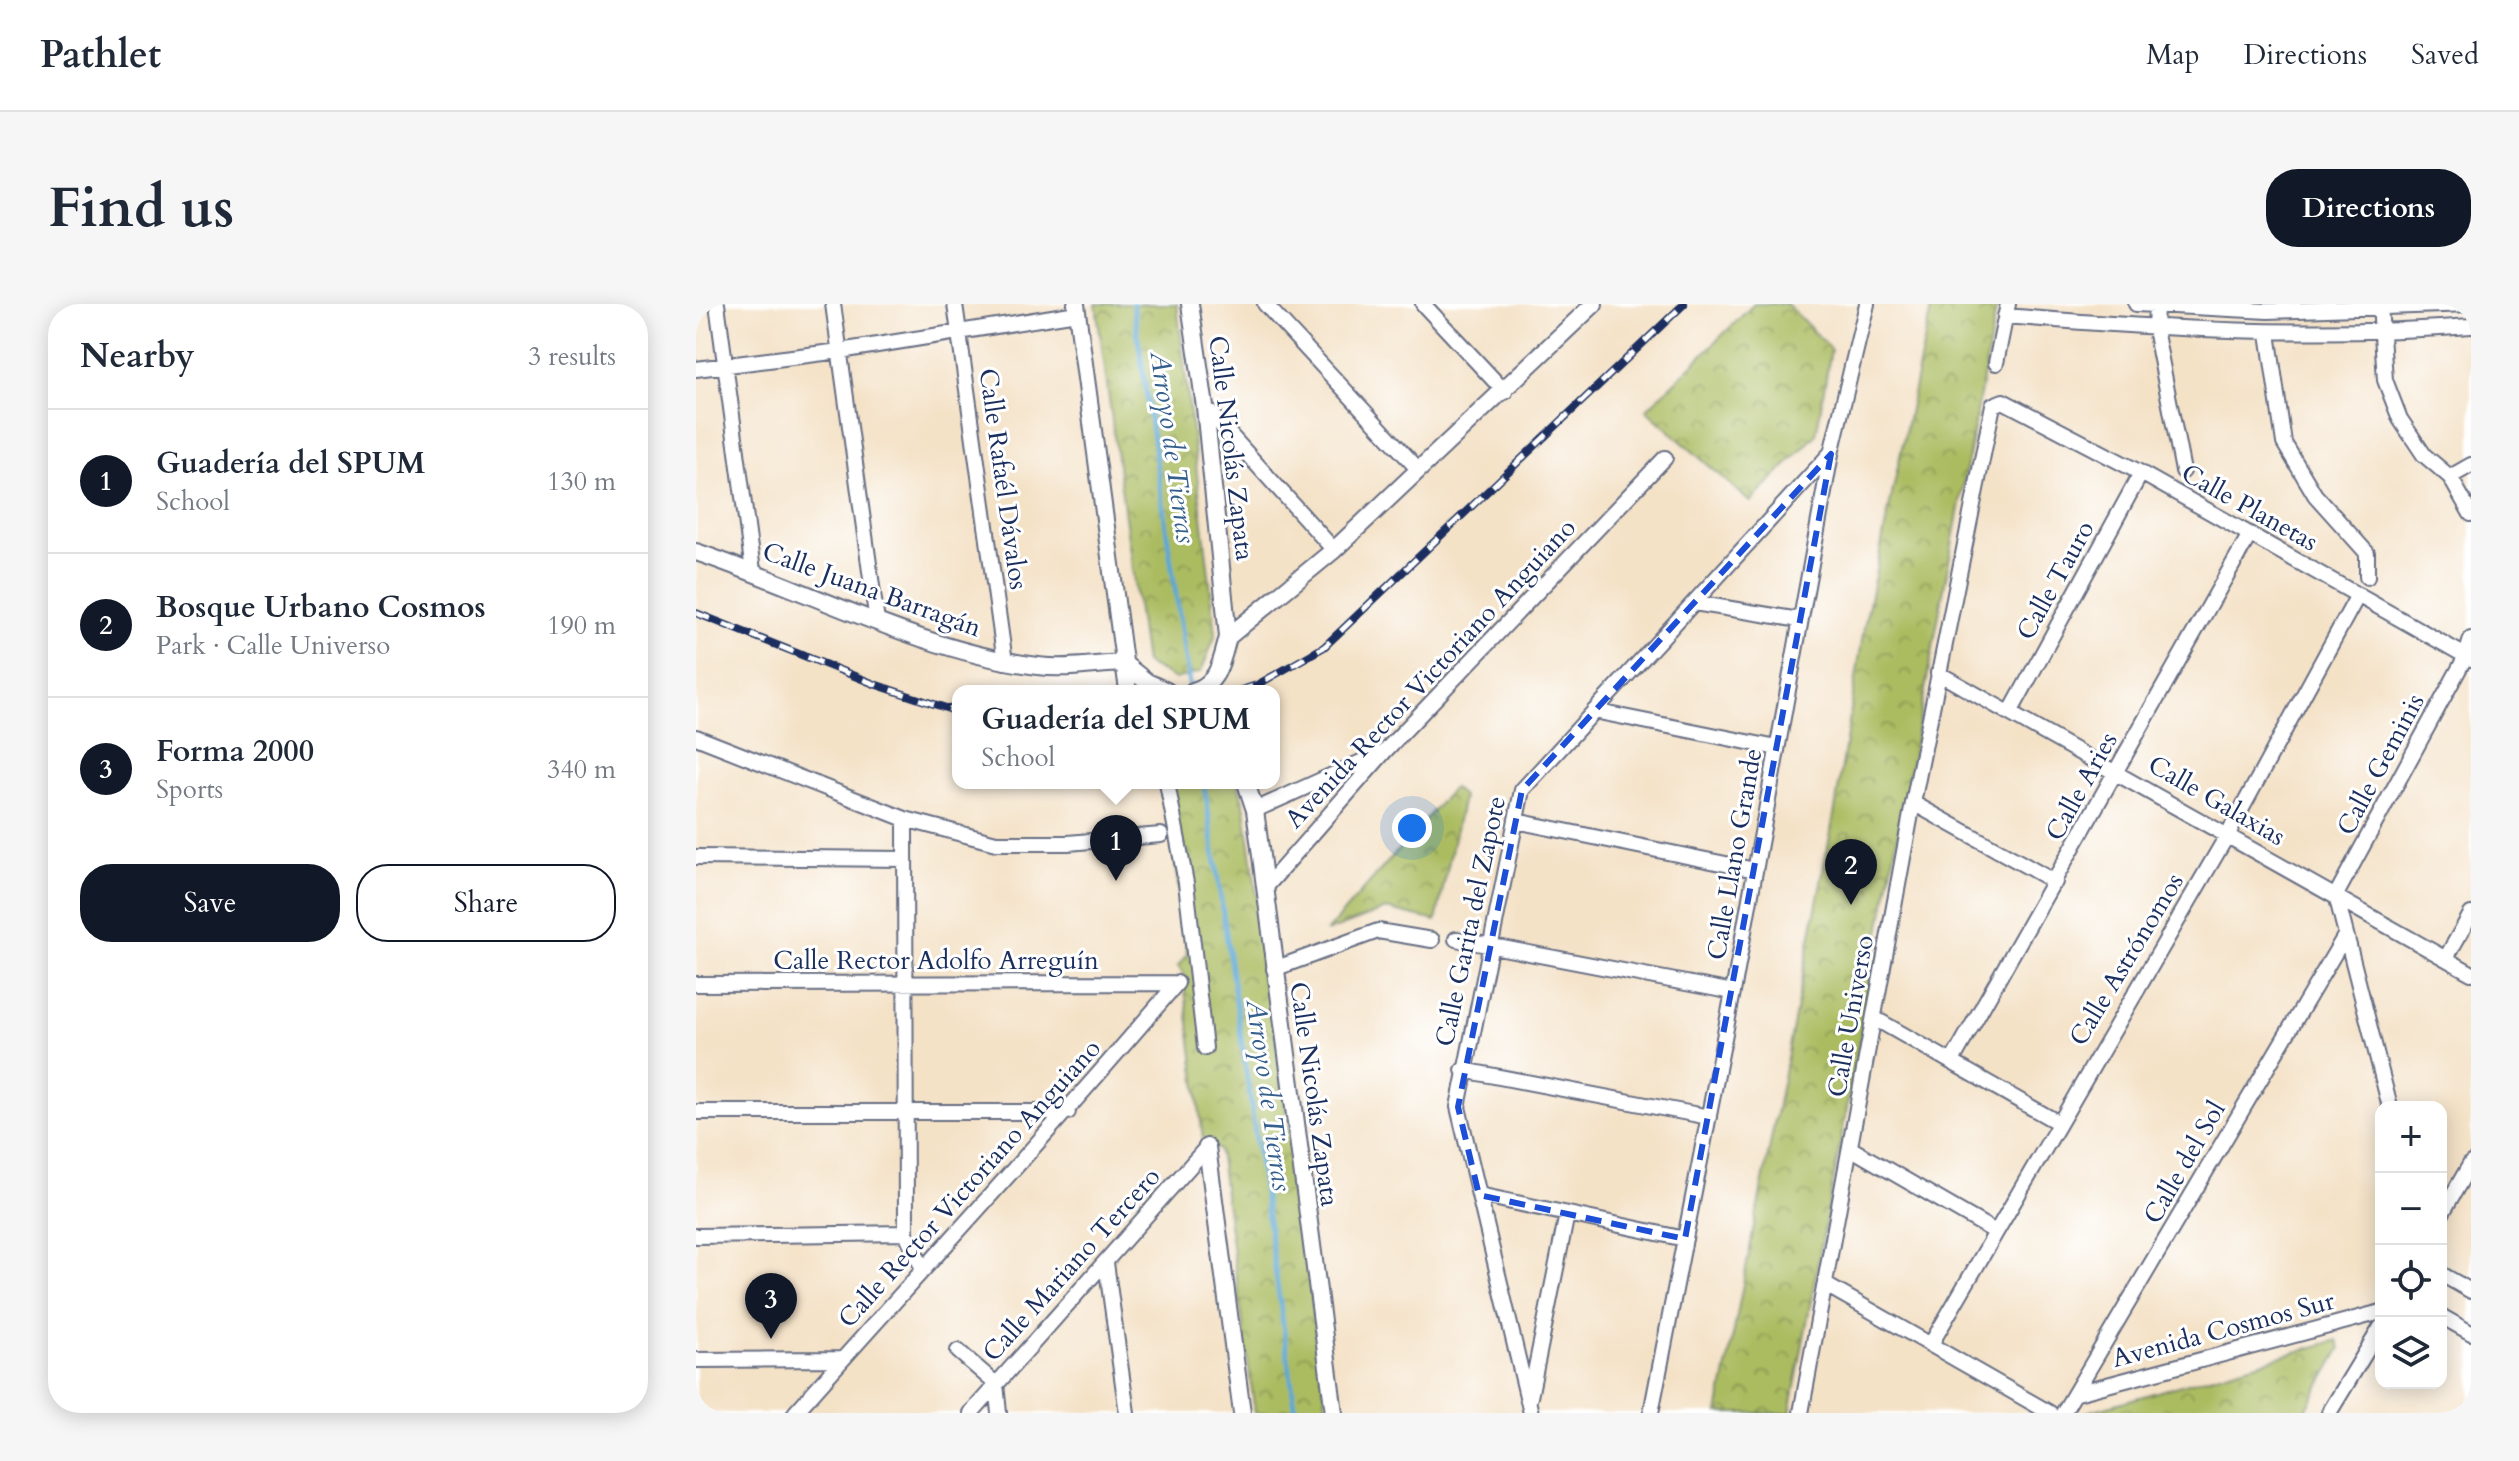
<!DOCTYPE html>
<meta charset="utf-8">
<style>
:root{--surface:#fff;--page:#f6f6f7;--text:#1f2937;--muted:#747a83;--line:#e0e1e3;--accent:#111827}
body{margin:0;font-family:Cardo,serif;background:var(--page);color:var(--text)}
.controls{position:absolute;right:24px;bottom:24px;display:grid;overflow:hidden;border-radius:16px;box-shadow:0 4px 20px #0003}
.controls button{width:72px;height:72px;display:grid;place-items:center;padding:0;border:0;border-bottom:2px solid var(--line);background:var(--surface);color:var(--text);font:40px sans-serif}
.you{position:absolute;left:716px;top:524px;width:28px;height:28px;margin:-20px;border:6px solid #fff;border-radius:50%;background:#1a73e8;box-shadow:0 0 0 12px #1a73e833}
.badge{display:grid;place-items:center;width:52px;height:52px;border-radius:50%;background:var(--accent);color:#fff;font-size:26px;font-weight:700}
.pin{position:absolute;translate:-50% -66px;filter:drop-shadow(0 2px 4px #0008)}
.pin::after{content:'';position:absolute;top:42px;width:28px;height:24px;background:inherit;clip-path:polygon(0 0,100% 0,50% 100%)}
.popup{position:absolute;left:256px;top:381px;width:328px;height:104px;box-sizing:border-box;display:grid;place-content:center;border-radius:16px;background:var(--surface);filter:drop-shadow(0 2px 6px #0005);font-size:26px;white-space:nowrap;color:var(--muted)}
.popup b{font-size:30px;color:var(--text)}
.popup::after{content:'';position:absolute;left:50%;top:100%;margin-left:-16px;border:16px solid transparent;border-top-color:var(--surface)}
.list{margin:0;padding:0;list-style:none}
h2{display:flex;justify-content:space-between;align-items:center;height:104px;margin:0;padding:0 32px;font-size:34px}
h2 small{font-size:26px;font-weight:400;color:var(--muted)}
.list li{display:grid;grid-template-columns:52px 1fr auto;gap:24px;align-items:center;box-sizing:border-box;height:144px;padding:0 32px;border-top:2px solid var(--line)}
.list b{display:block;font-size:30px;white-space:nowrap}
.list p{margin:0;font-size:26px;white-space:nowrap;color:var(--muted)}
.list em{font-size:26px;font-style:normal;color:var(--muted)}
.actions{display:flex;gap:16px;padding:24px 32px}
.actions a{flex:1;padding:18px 0;border:2px solid var(--accent);border-radius:32px;text-align:center;font-size:28px;color:var(--accent)}
.actions .main{background:var(--accent);color:#fff}
.icon{flex:none;width:44px;height:44px;fill:none;stroke:currentColor;stroke-width:2;stroke-linecap:round;stroke-linejoin:round}
.map{position:relative;flex:none;width:1775px;height:1109px;overflow:hidden;border-radius:32px}
header{display:flex;align-items:center;gap:48px;box-sizing:border-box;height:112px;padding:0 40px;background:var(--surface);border-bottom:2px solid var(--line)}
header strong{font-size:38px}
nav{display:flex;gap:44px;margin-inline-start:auto;font-size:28px}
.intro{display:flex;align-items:center;justify-content:space-between;box-sizing:border-box;height:192px;padding:0 48px}
h1{margin:0;font-size:56px}
.button{padding:20px 36px;border-radius:32px;background:var(--accent);color:#fff;font-size:28px;font-weight:700}
main{display:flex;gap:48px;padding:0 48px}
aside{flex:1;background:var(--surface);border-radius:32px;box-shadow:0 4px 20px #0003}
.map>svg:first-child{display:block}
.park{fill:url(#park-crowns);stroke:#63765f;stroke-width:2}
.lines{fill:none;stroke-linecap:round;stroke-linejoin:round}
.stream{stroke:#5ca7d4;stroke-width:5}
.minor-casing{stroke:#676e83;stroke-width:18}
.tertiary-casing{stroke:#676e83;stroke-width:20}
.minor{stroke:#fff;stroke-width:14}
.tertiary{stroke:#fff;stroke-width:16}
.rail-casing{stroke:#1b2f5e;stroke-width:8}
.rail{stroke:#fff;stroke-width:5;stroke-dasharray:15;stroke-linecap:butt}
.marked{fill:none;stroke:#1d4ed8;stroke-width:6;stroke-dasharray:16 10;stroke-linejoin:round}
.labels{text-anchor:middle;stroke-width:6;stroke-linejoin:round;paint-order:stroke}
.street-label{font-size:26px;fill:#1b2f5e;stroke:#fff}
.water-label{font-size:28px;font-style:italic;fill:#355f8d;stroke:#fff}
</style>
<header>
<strong>Pathlet</strong>
<nav><a>Map</a><a>Directions</a><a>Saved</a></nav>
</header>
<div class="intro"><h1>Find us</h1><a class="button">Directions</a></div>
<main>
<aside>
<h2>Nearby<small>3 results</small></h2>
<ul class="list">
<li><span class="badge">1</span><div><b>Guadería del SPUM</b><p>School</p></div><em>130 m</em></li>
<li><span class="badge">2</span><div><b>Bosque Urbano Cosmos</b><p>Park · Calle Universo</p></div><em>190 m</em></li>
<li><span class="badge">3</span><div><b>Forma 2000</b><p>Sports</p></div><em>340 m</em></li>
</ul>
<div class="actions"><a class="main">Save</a><a>Share</a></div>
</aside>
<div class="map">
<svg width="1775" height="1109" viewBox="0 0 1775 1109">
<defs>
<pattern id="park-crowns" width="20" height="18" patternUnits="userSpaceOnUse" patternTransform="scale(2)"><rect width="20" height="18" fill="#abbc60"/><path d="M2 6a3 3 0 1 1 6 0M12 15a3 3 0 1 1 6 0" fill="none" stroke="#8a9952"/></pattern>
</defs>
<rect width="100%" height="100%" fill="#fff"/>
<filter id="ink" filterUnits="userSpaceOnUse"><feTurbulence type="fractalNoise" baseFrequency=".0125" numOctaves="2"/><feDisplacementMap in="SourceGraphic" scale="16" xChannelSelector="R" yChannelSelector="G"/><feConvolveMatrix kernelMatrix="1 2 1 2 8 2 1 2 1" color-interpolation-filters="sRGB"/></filter>
<filter id="wash" filterUnits="userSpaceOnUse"><feTurbulence type="fractalNoise" baseFrequency=".006" numOctaves="4" result="noise"/><feDisplacementMap in="SourceGraphic" scale="32" xChannelSelector="R" yChannelSelector="G"/><feGaussianBlur stdDeviation="1.8" result="paint"/><feColorMatrix in="noise" values="0 0 0 0 0 0 0 0 0 0 0 0 0 0 0 0 0 1.4 0 .05"/><feComposite in="paint" operator="in"/></filter>
<g filter="url(#wash)">
<rect width="100%" height="100%" fill="#f4e2c7"/>
<path class="park" d="M400 0H481L520 330 505 368 479 375 449 359Z
M1058 0H1091L1135 45 1120 131 1054 198 950 106Z
M1236 0H1301L1094 1109H1022L1139 506 1168 324Z
M469 479H542L549 505 631 1109H559L523 846 507 835 487 670 482 662 491 650Z
M757 484 767 493 740 617 690 605 630 628Z
M1642 1036 1645 1044 1608 1109H1388Z"/>
<g class="lines">
<path class="stream" d="M437 0 494 386
M508 479 600 1109"/>
</g>
</g>
<g filter="url(#ink)">
<g class="lines">
<g class="minor-casing">
<path id="minor" d="M21 0 57 267
M137 0 181 318
M259 0 309 358
M569 0 722 165
M727 0 809 88
M1440 0 1572 7 1775 0
M1684 0 1689 76 1704 115 1728 151 1754 173 1775 210
M1460 1 1459 25 1487 167
M1309 12C1465 25 1619 34 1775 22
M1572 29 1588 139 1619 191 1671 249V273
M1300 59 1312 0
M0 65 144 47 381 9
M509 103 638 246
M1754 173 1775 161
M998 299 1104 316
M1242 369 1775 669
M898 407 1081 444
M1315 407 1445 169
M0 433 209 515 300 539H372L465 531
M471 479 490 579 509 744
M1217 499 1359 578
M559 506 685 449
M209 515 210 929
M820 517 1059 566
M0 553 209 555
M569 584 689 447 969 154
M1640 591 1770 352 1775 335
M1640 591 1694 803
M760 635 1037 688
M1750 654 1775 610
M578 665 682 627 736 636
M0 680 481 679
M1178 714 1361 818
M1256 757 1554 230
M767 766 1013 813
M0 808H372
M1154 844 1298 927
M783 891 989 935
M1745 911 1775 859
M0 932 210 929 226 963
M410 959 431 1109
M1745 970 1775 987
M1130 981 1354 1109
M1745 1012 1775 1029
M1235 1040 1532 530 1662 291
M262 1047 300 1080 303 1109
M0 1056 147 1055
M1381 1089 1685 1008
M834 1093 871 910
M99 1109C226 965 357 826 481 679
M275 1109 511 843
M835 1109 762 803 826 486 1134 150
M955 1109 1037 688 1135 150 1171 0
M1105 1109 1217 499 1297 101 1307 97 1445 169 1775 355
M1367 1109 1650 630
M1633 1109 1685 1023
M1774 1109 1775 1108"/>
</g>
<g class="tertiary-casing">
<path id="tertiary" d="M380 0 432 387
M494 0 509 103 532 333C526 356 522 381 497 387
M0 248C108 284 229 349 342 362 369 366 400 360 427 359L451 378 471 387
M532 333 638 246 898 0
M550 479 559 506 638 1109
M511 843 546 1109"/>
</g>
<use href="#minor" class="minor"/>
<use href="#tertiary" class="tertiary"/>
<g class="rail-casing">
<path id="rail" d="M0 309 181 381 262 408
M542 387 561 381 628 343 988 0"/>
</g>
<use href="#rail" class="rail"/>
</g>
</g>
<path class="marked" d="M1135 150 989 935 783 891 762 803 826 486Z"/>
<g class="labels">
<g class="street-label">
<text transform="translate(536 144) rotate(83)" y="9">Calle Nicolás Zapata</text>
<text transform="translate(308 175) rotate(82)" y="9">Calle Rafaél Dávalos</text>
<text transform="translate(1554 203) rotate(29)" y="9">Calle Planetas</text>
<text transform="translate(1359 276) rotate(-61)" y="9">Calle Tauro</text>
<text transform="translate(176 285) rotate(20)" y="9">Calle Juana Barragán</text>
<text transform="translate(734 369) rotate(-47)" y="9">Avenida Rector Victoriano Anguiano</text>
<text transform="translate(1684 460) rotate(-62)" y="9">Calle Geminis</text>
<text transform="translate(1385 482) rotate(-61)" y="9">Calle Aries</text>
<text transform="translate(1521 496) rotate(30)" y="9">Calle Galaxias</text>
<text transform="translate(1038 550) rotate(-80)" y="9">Calle Llano Grande</text>
<text transform="translate(774 617) rotate(-78)" y="9">Calle Garita del Zapote</text>
<text transform="translate(1430 655) rotate(-59)" y="9">Calle Astrónomos</text>
<text x="240" y="665">Calle Rector Adolfo Arreguín</text>
<text transform="translate(1154 712) rotate(-80)" y="9">Calle Universo</text>
<text transform="translate(619 790) rotate(82)" y="9">Calle Nicolás Zapata</text>
<text transform="translate(1488 858) rotate(-60)" y="9">Calle del Sol</text>
<text transform="translate(273 879) rotate(-48)" y="9">Calle Rector Victoriano Anguiano</text>
<text transform="translate(375 960) rotate(-48)" y="9">Calle Mariano Tercero</text>
<text transform="translate(1527 1025) rotate(-15)" y="9">Avenida Cosmos Sur</text>
</g>
<g class="water-label">
<text transform="translate(478 143) rotate(82)" y="10">Arroyo de Tierras</text>
<text transform="translate(574 791) rotate(82)" y="10">Arroyo de Tierras</text>
</g>
</g>
</svg>
<div class="controls">
<button>+</button>
<button>−</button>
<button><svg class="icon" aria-label="locate" viewBox="0 0 24 24"><circle cx="12" cy="12" r="6"/><path d="M12 2v4M12 18v4M2 12h4M18 12h4"/></svg></button>
<button><svg class="icon" aria-label="layers" viewBox="0 0 24 24"><path d="M12 4l9 5-9 5-9-5zM3 14l9 5 9-5"/></svg></button>
</div>
<div class="you"></div>
<div class="pin badge" style="left:420px;top:577px">1</div>
<div class="popup"><b>Guadería del SPUM</b>School</div>
<div class="pin badge" style="left:1155px;top:601px">2</div>
<div class="pin badge" style="left:75px;top:1035px">3</div>
</div>
</main>
